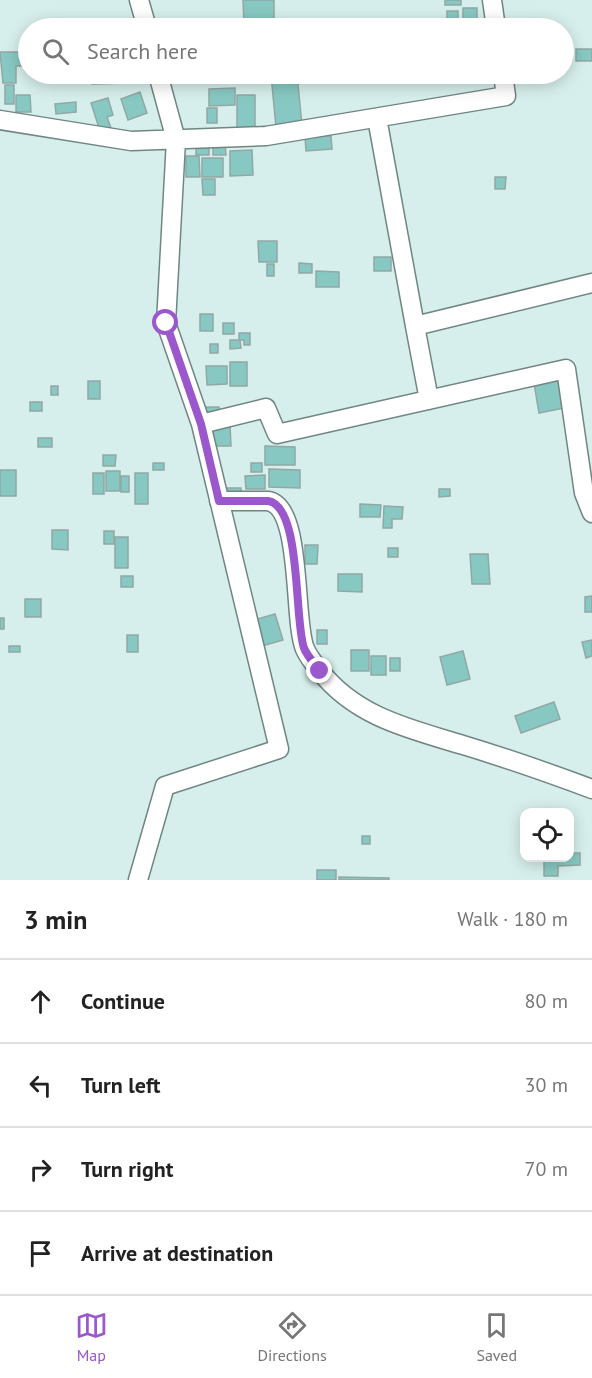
<!DOCTYPE html>
<meta charset="utf-8">
<style>
:root{--surface:#fff;--page:#f2f2f2;--text:#222;--muted:#767676;--line:#e0e0e0;--accent:#9b57cc}
body{margin:0;font-family:"PT Sans",sans-serif;background:var(--page);color:var(--text)}
.controls{position:absolute;right:18px;bottom:18px;display:grid;overflow:hidden;border-radius:12px;box-shadow:0 3px 15px #0003}
.controls button{width:54px;height:54px;display:grid;place-items:center;padding:0;border:0;border-bottom:2px solid var(--line);background:var(--surface);color:var(--text);font:30px sans-serif}
.stop{position:absolute;width:18px;height:18px;margin:-14px;border:4px solid #9b57cc;border-radius:50%;background:#fff}
.stop.end{background:#9b57cc;border-color:#fff;box-shadow:0 2px 6px #0008}
.list{margin:0;padding:0;list-style:none}
h2{display:flex;justify-content:space-between;align-items:center;height:78px;margin:0;padding:0 24px;font-size:26px}
h2 small{font-size:20px;font-weight:400;color:var(--muted)}
.list li{display:grid;grid-template-columns:39px 1fr auto;gap:18px;align-items:center;box-sizing:border-box;height:84px;padding:0 24px;border-top:2px solid var(--line)}
.list b{display:block;font-size:22px;white-space:nowrap}
.list em{font-size:20px;font-style:normal;color:var(--muted)}
.icon{flex:none;width:33px;height:33px;fill:none;stroke:currentColor;stroke-width:2;stroke-linecap:round;stroke-linejoin:round}
.map{position:relative;flex:none;width:592px;height:880px;overflow:hidden}
.search{position:absolute;background:var(--surface);box-shadow:0 3px 15px #0003;left:18px;right:18px;top:18px;height:66px;display:flex;align-items:center;gap:15px;box-sizing:border-box;padding:0 21px;border-radius:33px;color:var(--muted);font-size:22px}
.sheet{height:414px;background:var(--surface)}
nav{display:flex;justify-content:space-around;align-items:center;box-sizing:border-box;height:84px;border-top:2px solid var(--line);background:var(--surface);font-size:16px;color:var(--muted)}
nav a{display:grid;justify-items:center;gap:3px}
nav .on{color:var(--accent)}
.map>svg:first-child{display:block}
.building{fill:#87c9c2;stroke:#91a8a5;stroke-width:1.5}
.lines{fill:none;stroke-linecap:round;stroke-linejoin:round}
.minor-casing{stroke:#708683;stroke-width:21}
.minor{stroke:#fff;stroke-width:18}
.route{stroke:#9b57cc;stroke-width:8}
</style>
<div class="map">
<svg width="592" height="880" viewBox="0 0 592 880">
<rect width="100%" height="100%" fill="#d7efec"/>
<path class="building" d="M243 0H274V25H244Z
M445 0H461V5H445Z
M463 8H477V21H463Z
M447 11H458V28H447Z
M576 49H592V61H576Z
M0 52H21V66H16V83H3Z
M92 74H125V83L92 84Z
M297 74 302 125 276 127 271 75Z
M5 85H14V104H5Z
M235 88V105L209 106V89Z
M140 92 147 113 128 120 121 99Z
M16 95H30L31 112H16Z
M237 95H255V130L237 131Z
M108 98 113 115 107 117 111 128 100 131 91 103Z
M76 102V112L56 114 55 104Z
M207 108H217V123H207Z
M331 136 332 149 306 151 305 137Z
M225 144 226 155H213V145Z
M196 145H209V155H196Z
M252 150 253 175 230 176V151Z
M186 156H199L200 177H186Z
M202 158H223V177H202Z
M495 177H506L505 189H495Z
M202 179H215V195H203Z
M258 241H277V262H259Z
M374 257H391V271H374Z
M299 263 312 264V273H299Z
M267 264H274V276H267Z
M316 271 339 272V287H316Z
M200 314H213V331H200Z
M223 323H234V334H223Z
M239 333H250V345H244V340H239Z
M230 340H240L241 348 230 349Z
M210 344H218V353H210Z
M230 362H247V386H230Z
M206 366H227V384L207 385Z
M574 376 579 405 539 413 534 383Z
M88 381H100V399H88Z
M51 386H58V395H51Z
M30 402H42V411H30Z
M206 407H219L220 417H206Z
M230 424 231 446H213L212 425Z
M38 438H52V447H38Z
M265 446 295 447V465H265Z
M103 455H116L115 466H103Z
M153 463H164V470H153Z
M251 463H262V472H251Z
M269 469 300 470V488L269 487Z
M0 470H16V496H0Z
M106 471H120V491H106Z
M93 473H104V494H93Z
M135 473H148V504H135Z
M265 475V489H246L245 476Z
M121 476H129V492H121Z
M225 488H241V498L225 499Z
M439 489H450V496L439 497Z
M360 504 381 505 380 517H360Z
M384 506 403 507 402 519H392V528H383Z
M52 530H68V550L52 549Z
M104 531H114V544H104Z
M115 537H128V568H115Z
M305 545H318L317 564H305Z
M388 548H398V557H388Z
M470 554H488L490 584H472Z
M338 574H362V592L338 591Z
M121 576H133V587H121Z
M592 596V612H585V597Z
M25 599H41V617H25Z
M275 614 283 640 262 646 254 620Z
M0 618H4V629H0Z
M317 630H327V644H317Z
M127 635H138V652H127Z
M592 640V656L586 658 582 642Z
M9 646H20V652H9Z
M351 650H369V671H351Z
M463 651 470 679 447 685 440 657Z
M371 656H386V675H371Z
M390 658H400V671H390Z
M554 702 560 719 521 733 515 716Z
M362 836H370V844H362Z
M570 853H580V865L558 866V876H544V858H570Z
M317 870H336V880H317Z
M339 877 389 878V880H339Z"/>
<g class="lines">
<g class="minor-casing">
<path id="minor" d="M139 0 147 28
M492 0 496 28
M158 74 176 140 166 323 201 424 266 408 277 434 566 369 584 493 592 513
M377 118 415 326
M0 120 131 141 266 136 506 96 503 74
M429 400 415 326 592 283
M219 501H268C303 506 293 622 305 649 308 656 315 665 320 671 356 717 410 729 463 745 506 758 549 773 592 789
M138 880 165 786 279 749 201 424"/>
</g>
<use href="#minor" class="minor"/>
</g>
<g class="lines">
<path class="route" d="M166 323 201 424 219 501H268C302 506 294 621 304 648 307 656 315 664 320 671"/>
</g>
</svg>
<div class="controls">
<button><svg class="icon" aria-label="locate" viewBox="0 0 24 24"><circle cx="12" cy="12" r="6"/><path d="M12 2v4M12 18v4M2 12h4M18 12h4"/></svg></button>
</div>
<div class="stop" style="left:166px;top:323px"></div>
<div class="stop end" style="left:320px;top:671px"></div>
<div class="search"><svg class="icon" aria-label="search" viewBox="0 0 24 24"><circle cx="10" cy="10" r="6"/><path d="M15 15l6 6"/></svg>Search here</div>
</div>
<section class="sheet">
<h2>3 min<small>Walk · 180 m</small></h2>
<ul class="list">
<li><svg class="icon" aria-label="ahead" viewBox="0 0 24 24"><path d="M12 20V5M6 11l6-6 6 6"/></svg><div><b>Continue</b></div><em>80 m</em></li>
<li><svg class="icon" aria-label="left" viewBox="0 0 24 24"><path d="M17 20v-9H6M10 6l-5 5 5 5"/></svg><div><b>Turn left</b></div><em>30 m</em></li>
<li><svg class="icon" aria-label="right" viewBox="0 0 24 24"><path d="M7 20v-9h11M14 6l5 5-5 5"/></svg><div><b>Turn right</b></div><em>70 m</em></li>
<li><svg class="icon" aria-label="arrive" viewBox="0 0 24 24"><path d="M6 21V4h12l-3 4 3 4H6"/></svg><div><b>Arrive at destination</b></div></li>
</ul>
</section>
<nav>
<a class="on"><svg class="icon" aria-label="map" viewBox="0 0 24 24"><path d="M3 6l6-2 6 2 6-2v14l-6 2-6-2-6 2zM9 4v14M15 6v14"/></svg>Map</a>
<a><svg class="icon" aria-label="directions" viewBox="0 0 24 24"><path d="M12 3l9 9-9 9-9-9zM9 14v-3h6M13 9l2 2-2 2"/></svg>Directions</a>
<a><svg class="icon" aria-label="saved" viewBox="0 0 24 24"><path d="M7 4h10v16l-5-4-5 4z"/></svg>Saved</a>
</nav>
